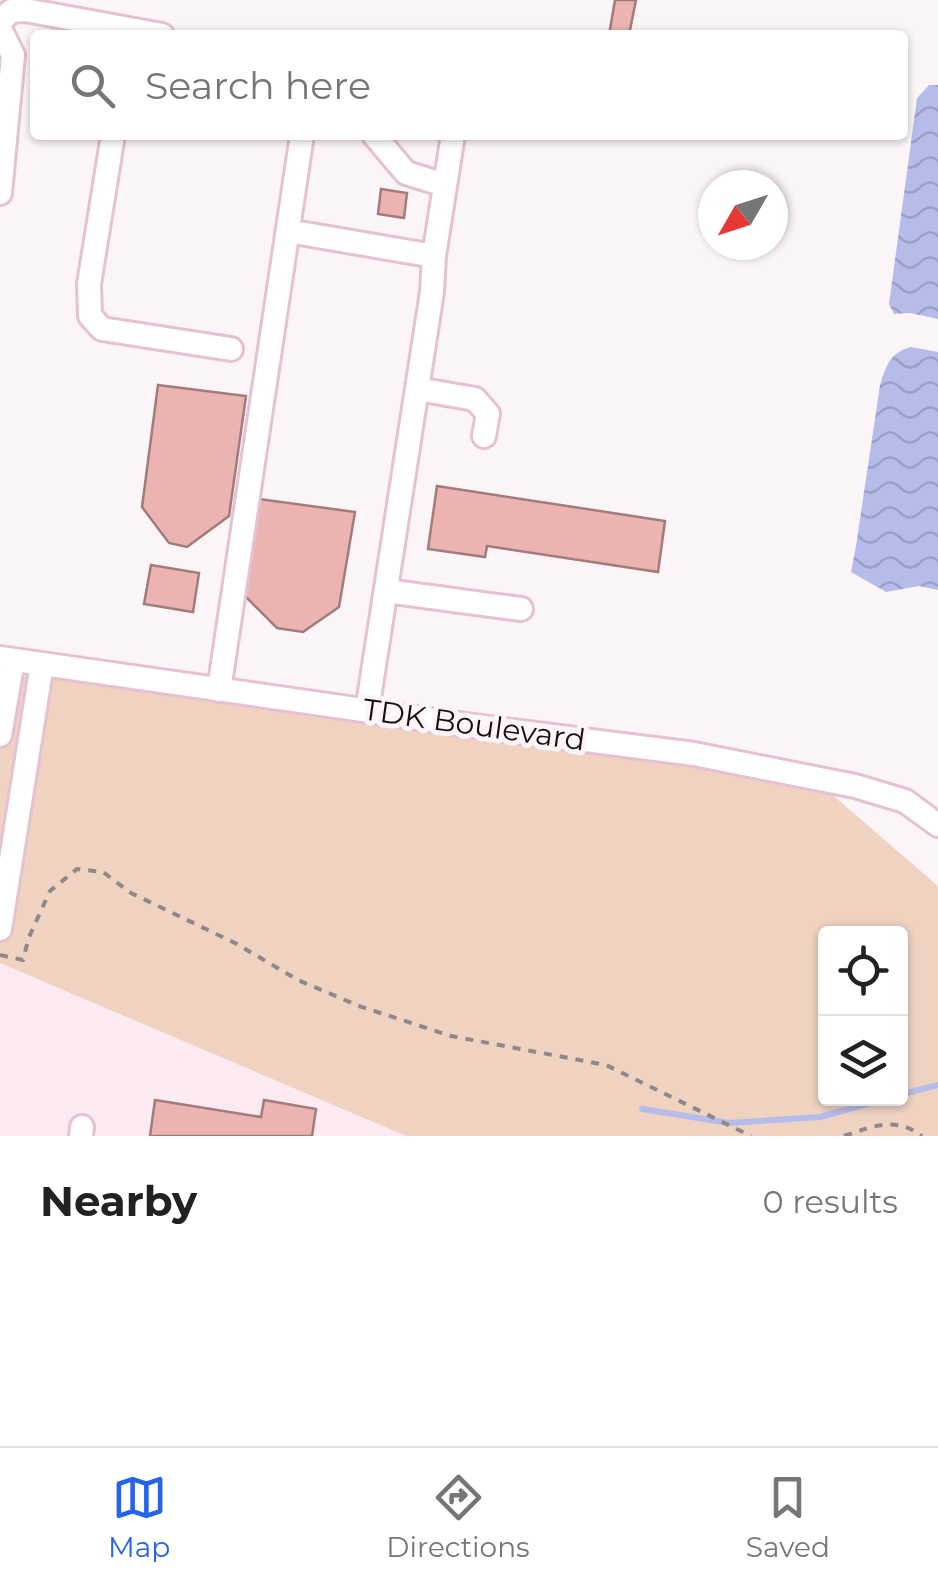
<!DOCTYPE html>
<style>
:root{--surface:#fff;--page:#f2f2f2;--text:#222;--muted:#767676;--line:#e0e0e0;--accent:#2563eb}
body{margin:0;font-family:Montserrat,sans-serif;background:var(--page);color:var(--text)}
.controls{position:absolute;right:30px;bottom:30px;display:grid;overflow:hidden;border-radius:10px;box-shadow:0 2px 8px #0004}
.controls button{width:90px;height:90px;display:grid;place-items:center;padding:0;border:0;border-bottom:2px solid var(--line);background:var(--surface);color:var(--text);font:50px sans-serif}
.compass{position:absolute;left:698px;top:170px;width:90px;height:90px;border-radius:50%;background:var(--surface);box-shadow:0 2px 8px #0004;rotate:231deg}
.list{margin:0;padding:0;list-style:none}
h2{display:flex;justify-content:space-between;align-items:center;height:130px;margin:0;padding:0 40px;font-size:42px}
h2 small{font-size:32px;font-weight:400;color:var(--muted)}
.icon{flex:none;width:55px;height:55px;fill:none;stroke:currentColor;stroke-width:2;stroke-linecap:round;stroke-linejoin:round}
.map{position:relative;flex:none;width:938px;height:1136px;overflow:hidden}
.search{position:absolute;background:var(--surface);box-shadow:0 2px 8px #0004;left:30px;right:30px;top:30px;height:110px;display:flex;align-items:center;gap:25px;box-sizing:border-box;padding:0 35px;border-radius:10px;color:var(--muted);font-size:38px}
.sheet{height:310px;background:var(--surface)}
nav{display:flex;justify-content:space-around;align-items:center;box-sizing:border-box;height:140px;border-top:2px solid var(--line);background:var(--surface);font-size:28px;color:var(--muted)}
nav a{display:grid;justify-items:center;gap:5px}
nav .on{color:var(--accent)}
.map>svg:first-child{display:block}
.built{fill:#fceaf2}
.grass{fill:#efd2c0;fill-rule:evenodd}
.water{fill:url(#water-waves)}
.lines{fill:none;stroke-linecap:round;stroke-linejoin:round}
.stream{stroke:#b6bce9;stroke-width:6}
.building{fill:#ebb4b2;stroke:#a17c7a;stroke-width:2.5}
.minor-casing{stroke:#e5c1d3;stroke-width:28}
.path{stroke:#90878b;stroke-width:4;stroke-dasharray:8 8;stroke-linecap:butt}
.minor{stroke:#fff;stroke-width:22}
.labels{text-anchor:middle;stroke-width:10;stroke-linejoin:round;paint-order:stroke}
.street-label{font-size:30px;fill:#1a0e14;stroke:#fcf5f8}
</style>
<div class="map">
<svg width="938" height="1136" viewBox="0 0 938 1136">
<defs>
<pattern id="water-waves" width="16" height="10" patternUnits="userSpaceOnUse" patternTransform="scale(2.5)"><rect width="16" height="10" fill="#b6bce9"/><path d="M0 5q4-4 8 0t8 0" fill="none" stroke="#9ca0c7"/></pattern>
</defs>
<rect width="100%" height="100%" fill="#fcf5f8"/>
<path class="built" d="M0 963 406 1136H0Z"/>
<path class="grass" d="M0 674 351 710 821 785 938 886V1136H406L0 963ZM826 934H900V1098H826Z"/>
<path class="water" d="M929 85H938V319L910 313 894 314 889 304 917 98Z
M911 347 938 352V590L919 586 886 592 851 572 856 546 880 385C886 366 890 352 911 347Z"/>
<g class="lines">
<path class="stream" d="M900 1095 938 1085
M642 1109 730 1123 820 1117 889 1098"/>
</g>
<path class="building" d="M615 0H636L629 35H609Z
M381 189 407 193 404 218 378 214Z
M158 385 246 396 229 516 187 547 169 543 142 507Z
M437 486 665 521 658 572 487 546 485 557 428 549Z
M259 499 355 512 339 607 303 632 277 628 243 594Z
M151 565 199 573 193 612 144 604Z
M155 1100 261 1117 264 1100 316 1109 312 1136H150Z"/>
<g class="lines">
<g class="minor-casing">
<path id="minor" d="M0 22 11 11 25 10 162 35
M0 29 13 55 0 193
M113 135 89 284 90 316 102 329 231 349
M374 135 406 173 445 185
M288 231 434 256 432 292 367 711
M434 256 453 135
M417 389 475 399 488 414 484 436
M386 591 521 609
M0 658 467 725 694 754 855 786 905 801 938 825
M219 690 302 135
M0 735 13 660
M0 929 42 664
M81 1136 82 1127"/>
</g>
<path class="path" d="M0 955 23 960 29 937 50 891 77 869 103 872 131 893 235 943 298 980 359 1006 451 1036 606 1065 751 1136
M844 1136C874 1126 895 1116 922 1136"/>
<use href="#minor" class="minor"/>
</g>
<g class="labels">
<g class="street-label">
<text transform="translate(474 725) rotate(8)" y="10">TDK Boulevard</text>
</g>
</g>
</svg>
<div class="controls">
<button><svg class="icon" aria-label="locate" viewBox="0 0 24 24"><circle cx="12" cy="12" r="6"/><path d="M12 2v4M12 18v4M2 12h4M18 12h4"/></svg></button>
<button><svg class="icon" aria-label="layers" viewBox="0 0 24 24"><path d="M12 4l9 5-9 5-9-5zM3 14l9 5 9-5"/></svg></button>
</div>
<svg class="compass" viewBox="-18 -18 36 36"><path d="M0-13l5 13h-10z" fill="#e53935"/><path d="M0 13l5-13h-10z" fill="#767676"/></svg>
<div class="search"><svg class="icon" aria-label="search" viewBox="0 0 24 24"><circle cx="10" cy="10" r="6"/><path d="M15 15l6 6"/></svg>Search here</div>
</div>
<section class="sheet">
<h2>Nearby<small>0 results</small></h2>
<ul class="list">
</ul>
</section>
<nav>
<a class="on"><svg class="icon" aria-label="map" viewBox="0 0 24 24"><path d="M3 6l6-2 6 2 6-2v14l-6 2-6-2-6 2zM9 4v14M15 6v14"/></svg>Map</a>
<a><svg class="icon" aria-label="directions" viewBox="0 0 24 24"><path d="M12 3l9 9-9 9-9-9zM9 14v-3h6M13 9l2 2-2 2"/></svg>Directions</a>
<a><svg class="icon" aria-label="saved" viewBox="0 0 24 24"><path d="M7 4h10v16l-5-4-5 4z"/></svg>Saved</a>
</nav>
